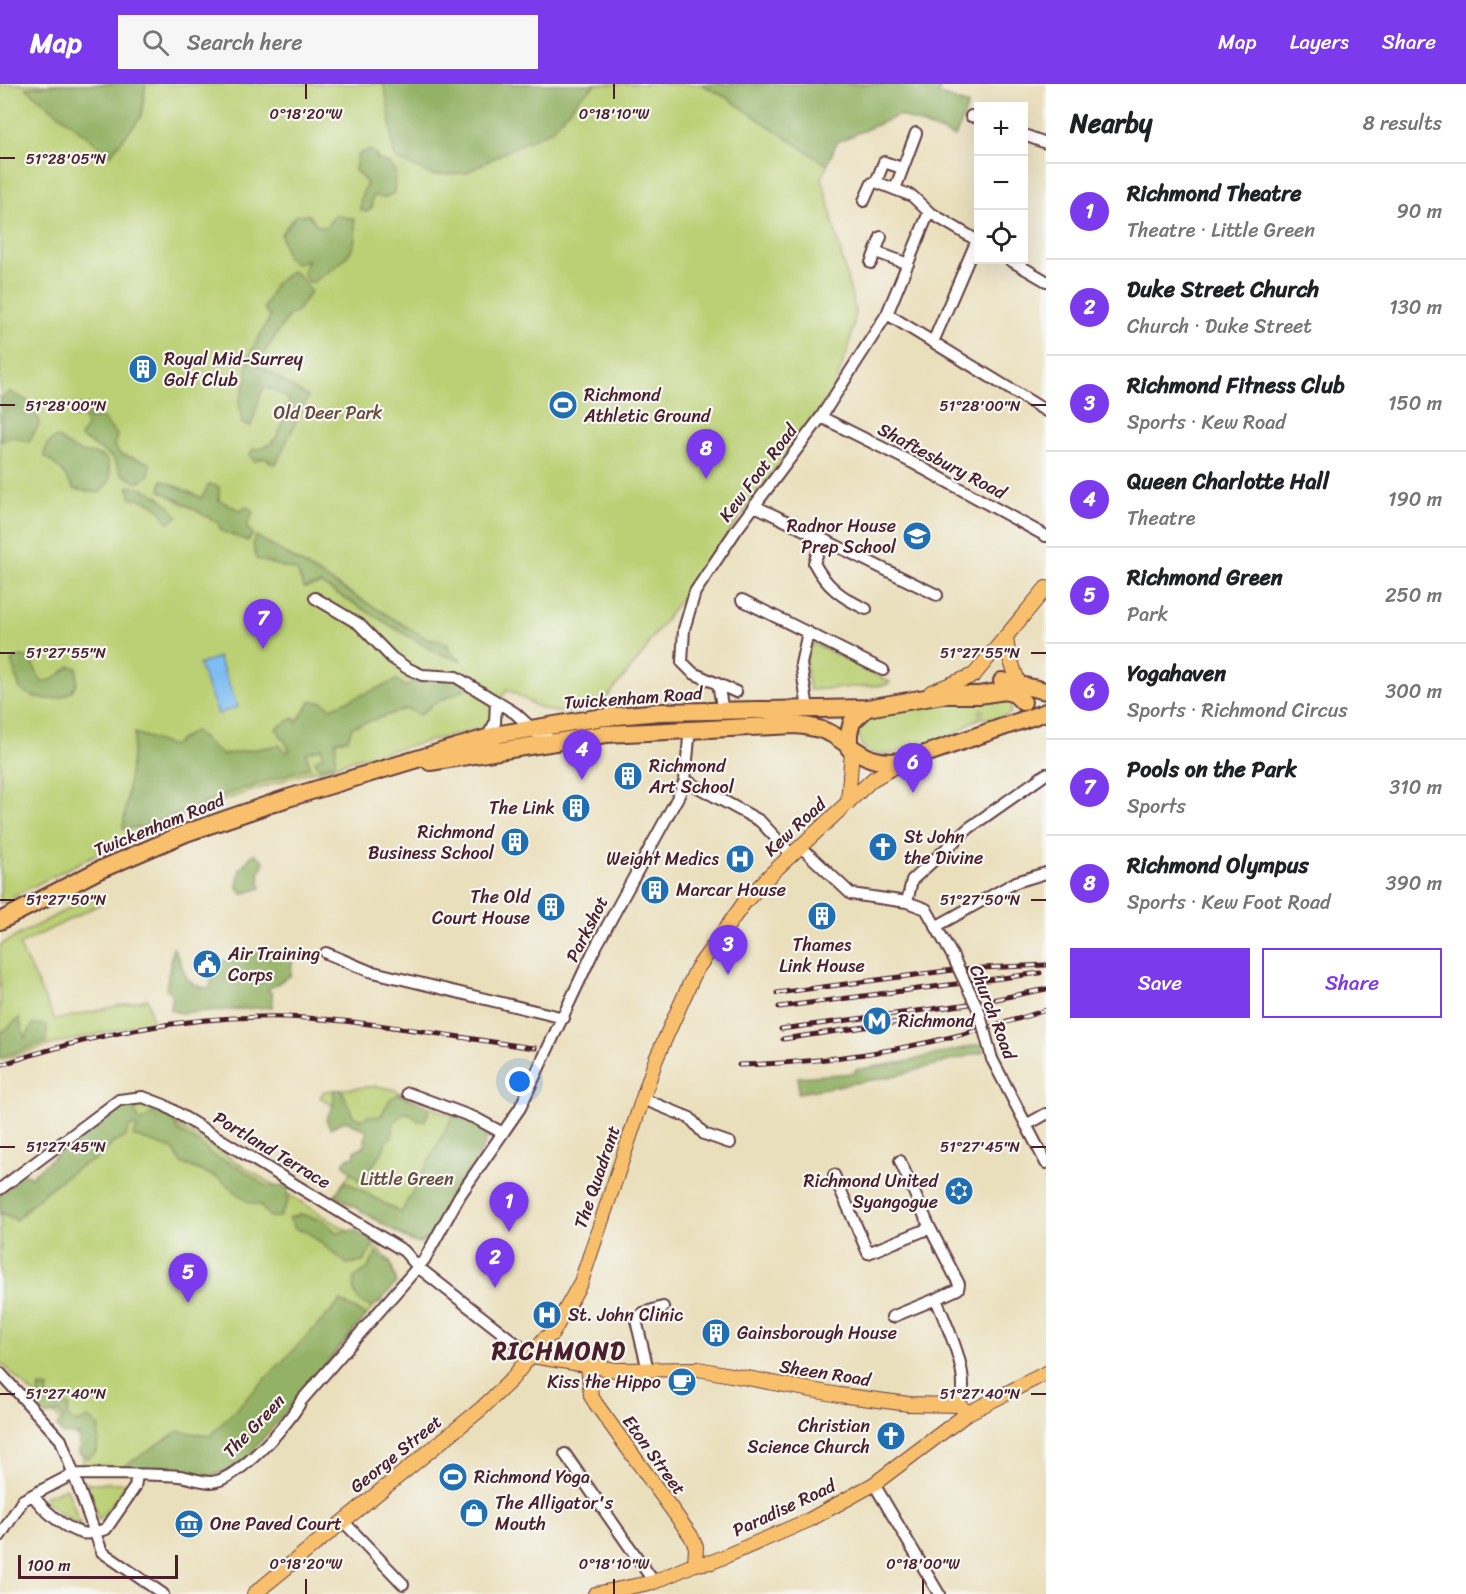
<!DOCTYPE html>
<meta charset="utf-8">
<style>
:root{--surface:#fff;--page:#f6f6f6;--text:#202124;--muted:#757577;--line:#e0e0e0;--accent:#7c3aed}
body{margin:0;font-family:Sriracha,sans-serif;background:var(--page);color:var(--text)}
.controls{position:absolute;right:18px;top:18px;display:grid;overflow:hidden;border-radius:0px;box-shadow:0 6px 24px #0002}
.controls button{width:54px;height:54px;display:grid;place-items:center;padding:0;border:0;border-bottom:2px solid var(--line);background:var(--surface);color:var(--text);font:30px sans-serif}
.scale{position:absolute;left:18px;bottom:15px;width:160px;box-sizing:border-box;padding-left:6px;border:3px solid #4a1f2b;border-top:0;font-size:16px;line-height:21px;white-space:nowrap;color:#4a1f2b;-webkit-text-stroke:4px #f6f6f2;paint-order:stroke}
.you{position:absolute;left:520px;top:998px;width:21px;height:21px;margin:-15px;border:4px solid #fff;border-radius:50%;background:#1a73e8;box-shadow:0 0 0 9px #1a73e833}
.badge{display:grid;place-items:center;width:39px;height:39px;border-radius:50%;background:var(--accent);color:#fff;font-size:20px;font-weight:700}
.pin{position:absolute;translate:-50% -50px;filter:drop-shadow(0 2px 3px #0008)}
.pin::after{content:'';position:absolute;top:32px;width:21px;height:18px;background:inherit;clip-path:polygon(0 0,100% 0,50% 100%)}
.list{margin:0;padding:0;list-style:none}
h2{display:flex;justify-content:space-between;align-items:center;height:78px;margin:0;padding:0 24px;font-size:26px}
h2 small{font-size:20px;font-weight:400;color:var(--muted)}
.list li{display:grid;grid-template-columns:39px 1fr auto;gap:18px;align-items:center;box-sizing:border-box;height:96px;padding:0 24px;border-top:2px solid var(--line)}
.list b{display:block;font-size:22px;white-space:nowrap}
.list p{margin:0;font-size:20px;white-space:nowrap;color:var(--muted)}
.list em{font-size:20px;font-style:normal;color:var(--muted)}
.actions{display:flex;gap:12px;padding:18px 24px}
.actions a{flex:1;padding:14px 0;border:2px solid var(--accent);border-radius:0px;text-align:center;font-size:21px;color:var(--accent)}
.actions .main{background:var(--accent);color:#fff}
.icon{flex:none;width:33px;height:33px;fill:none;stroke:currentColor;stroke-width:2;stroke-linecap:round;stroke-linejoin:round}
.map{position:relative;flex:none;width:1046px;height:1510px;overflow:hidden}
header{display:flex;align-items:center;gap:36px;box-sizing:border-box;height:84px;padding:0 30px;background:var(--accent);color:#fff}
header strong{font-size:28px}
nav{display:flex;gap:33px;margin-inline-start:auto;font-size:21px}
.search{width:420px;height:54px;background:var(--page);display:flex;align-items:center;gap:15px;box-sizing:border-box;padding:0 21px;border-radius:0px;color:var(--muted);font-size:22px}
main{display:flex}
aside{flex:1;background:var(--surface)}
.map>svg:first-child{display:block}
.green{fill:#bbd074;stroke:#827850;stroke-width:1.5}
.forest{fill:#94b266;stroke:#6f6848;stroke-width:1.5}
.water{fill:#7dbdf2;stroke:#646e8e;stroke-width:1.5}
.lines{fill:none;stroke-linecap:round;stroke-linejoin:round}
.minor-casing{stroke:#623c41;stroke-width:14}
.major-casing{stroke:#623c41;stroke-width:16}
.highway-casing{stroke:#623c41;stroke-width:20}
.minor{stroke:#fff;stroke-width:10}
.major{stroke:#f8bf6c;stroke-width:14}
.highway{stroke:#f8bf6c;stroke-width:16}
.rail-casing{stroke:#4a1f2b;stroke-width:5}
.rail{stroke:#f6f6f2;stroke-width:3;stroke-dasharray:9;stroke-linecap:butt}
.minor-bridge-casing{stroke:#623c41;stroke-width:14;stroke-linecap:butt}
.minor-bridge{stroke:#fff;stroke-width:10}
.ticks{fill:none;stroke:#4a1f2b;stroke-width:2}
.labels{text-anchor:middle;stroke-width:4.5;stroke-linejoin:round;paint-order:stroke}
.poi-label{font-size:18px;fill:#4a1f2b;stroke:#f6f6f2;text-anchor:start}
.park-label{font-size:18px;fill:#664b3d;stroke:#f6f6f2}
.street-label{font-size:18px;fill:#4a1f2b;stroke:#f6f6f2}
.district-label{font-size:24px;font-weight:bold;letter-spacing:1.5px;fill:#4a1f2b;stroke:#f6f6f2}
.ticks-label{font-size:15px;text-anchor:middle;fill:#4a1f2b;stroke:#f6f6f2;stroke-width:4.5;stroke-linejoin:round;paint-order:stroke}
</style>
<header>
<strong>Map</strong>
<div class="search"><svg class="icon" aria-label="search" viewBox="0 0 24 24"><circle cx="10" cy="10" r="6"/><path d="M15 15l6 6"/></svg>Search here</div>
<nav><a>Map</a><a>Layers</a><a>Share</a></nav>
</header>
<main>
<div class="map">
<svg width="1046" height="1510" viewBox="0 0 1046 1510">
<rect width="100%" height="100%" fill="#f6f6f2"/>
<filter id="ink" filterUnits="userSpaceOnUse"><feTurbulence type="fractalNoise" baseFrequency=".0167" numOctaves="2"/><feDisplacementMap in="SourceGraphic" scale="12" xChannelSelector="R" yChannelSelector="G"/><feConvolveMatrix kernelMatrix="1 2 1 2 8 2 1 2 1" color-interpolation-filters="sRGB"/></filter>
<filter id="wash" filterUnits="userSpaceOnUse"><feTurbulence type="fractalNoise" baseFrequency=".008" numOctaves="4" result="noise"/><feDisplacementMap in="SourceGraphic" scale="24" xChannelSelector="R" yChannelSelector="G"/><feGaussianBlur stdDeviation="1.35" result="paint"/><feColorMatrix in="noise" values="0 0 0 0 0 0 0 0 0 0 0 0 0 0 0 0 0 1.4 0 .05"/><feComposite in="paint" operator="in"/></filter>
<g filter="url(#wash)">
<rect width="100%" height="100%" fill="#eadfbb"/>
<path class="green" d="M0 0H946L940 4 938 10 968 21 955 53 899 31 836 58 822 94 856 229 849 262 833 307 649 558 646 566 599 623C548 632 551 631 507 605L494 628 491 642 352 676 316 688 315 686 233 713 132 752 0 819Z
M814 559 890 598 886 601 810 606C807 589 802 573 814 559Z
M1008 613 1012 618 1010 630 996 635 982 634 983 626H980L979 635C966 639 967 643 957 649 949 654 938 656 930 658 908 666 852 687 860 642 884 623 975 615 1008 613Z
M92 812 100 820 19 861 55 936 148 915 152 938 50 961 0 976V861Z
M377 1002 396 1006 411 1016 481 1043 487 1050 485 1060 429 1153 420 1159 413 1158 335 1111 378 1050 320 1013 324 1007Z
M131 1023H144L167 1035 380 1167 390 1177 396 1195 304 1308 228 1386 214 1392 82 1380 84 1366 79 1354 0 1278V1119Z
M86 1399H128L99 1436Z
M67 1404 81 1443 46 1418 44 1413Z"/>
<path class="forest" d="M58 0H146L141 33 110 71 26 4Z
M383 0H597L580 13 552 46 507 67 466 89 432 91 395 74C389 49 392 24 383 0Z
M701 0H946L940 4 938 10 968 21 955 53 899 31 837 58 827 81 727 14Z
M371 66 379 76 390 80 395 87 394 109 383 114 374 111 371 119 373 122 367 128 360 125 361 113 367 99 355 86 358 70Z
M296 131H309L317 141 326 143 335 131 354 135C361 172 340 178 314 198H308L303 188 307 176 295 180 286 172 281 150Z
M290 188 298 190 311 207 296 229 289 231 257 280 308 313 276 380 271 379 266 374 254 377 249 371 253 365C278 368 285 334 289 315L273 305 263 304 251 342 242 340 239 317 247 296V281L254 262 270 233 264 224 275 200Z
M10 308 28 317 40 338 29 358 13 353 0 357V316Z
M90 321V335L102 334 117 351 114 362 120 370 150 379 149 391 138 399 122 390 112 373 80 353 86 344 85 333H73L75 323Z
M57 353C64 358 73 366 82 368 102 373 110 367 110 396L99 409 74 405 62 387 44 371 47 360Z
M162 396 202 414 209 400 219 403V416L241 427 245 422 253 427 247 444 253 450 248 457 221 447 218 439 160 406Z
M128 402C152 405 163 414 178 432L168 439C159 422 150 414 131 415Z
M256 452 427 555 446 558 452 569 462 577 437 569 321 500 304 504 297 487 256 475 253 459Z
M21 572 29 574 42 598 54 595 70 582 77 584V599L71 608C55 619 36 617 20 605L11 577Z
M461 593 465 605 433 620 420 631 406 625 352 643 348 655 336 657 335 679 319 684 315 676 323 672 322 664 306 669 310 683 231 709 144 743 123 745 135 649 172 662 194 647 222 671 279 661 287 668 290 666 276 644 294 634 296 639 311 617 323 618 331 624 397 596 405 603 417 596Z
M254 769 264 777 259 791 261 804 242 810 237 802 240 785Z
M173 864C187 882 179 903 210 904L215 878 240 876 252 867C266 874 279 870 292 878L291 891 267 906 272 909V923L180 929 170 926 172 909 166 905Z
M19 934 25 954 33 940 47 941 46 958 0 973V946L3 948Z
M981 960 983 968 894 992 798 1009V993L855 989V986L904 978Z
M333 1006H342L353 1032 361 1036 367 1032 380 1033 391 1014 399 1010 430 1023 425 1037H419L408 1029H404L394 1038 392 1054 386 1056C385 1072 368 1081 365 1097L360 1098 343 1079 349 1073H355V1067L365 1061 366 1046 345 1037 330 1044 326 1036 334 1019Z
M131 1017 140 1038 158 1026 173 1034 177 1046 200 1060 212 1071 240 1084 266 1102 288 1103V1117L280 1133H270L259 1120 250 1119 218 1094 181 1079 173 1065 133 1052 138 1043 130 1042 125 1054C112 1056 109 1065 100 1073 95 1077 88 1078 82 1081 58 1096 36 1115 16 1136L2 1129 0 1131V1108L26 1089 30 1093 93 1040 100 1038 107 1030 120 1027 121 1020Z
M453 1032 481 1043 487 1050 485 1060 429 1153 420 1159 413 1158 335 1111 345 1097 401 1129Z
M301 1130 324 1137 337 1149 354 1146 375 1159 363 1178 347 1180 307 1148 295 1145 289 1134Z
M377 1169 391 1180 396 1199 378 1220 370 1223C355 1216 352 1209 354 1194L368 1184Z
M341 1217 366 1232 246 1375 228 1386 211 1392H189L121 1384 179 1347 210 1352Z
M40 1303 48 1304 47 1311 53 1317 69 1322 67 1332 76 1339 89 1334 99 1343 97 1367 88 1374 79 1369V1351L62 1350 56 1342 64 1335 58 1328 47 1332 35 1325Z"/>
<path class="water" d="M218 573 238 623 218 630 199 581Z"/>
</g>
<g filter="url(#ink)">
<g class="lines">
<g class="minor-casing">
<path id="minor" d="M971 32 978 34
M1024 51 1046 59
M876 98 884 78 902 84
M895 105 916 49
M864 117 872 99 876 98 912 112 929 128 978 157
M876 168 908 180
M1010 176 1046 197
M871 179 881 153
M887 230 1046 327
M933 258 977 156
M821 333 915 380 1046 452
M755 422 937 511
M822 457 814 479C826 502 842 514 866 525
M315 514 359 540 392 574 407 584 422 591 456 593 515 629 539 651 554 657
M742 516 883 586
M808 548 801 580 808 625
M718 600 736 608
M723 627 718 600 693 589 682 578 684 545 695 508 737 445 821 333 887 230 929 128
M487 653 495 639 496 617
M685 696 760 737 791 770
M800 762 851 810 907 818 926 825 952 871
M907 818 912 796 969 744 1046 690
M937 842 1016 798 1046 789
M326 869 369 887 564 934
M992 975 1046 1079
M408 1009 475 1034 501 1048
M643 1015 690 1034 704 1050 730 1059
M1026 1041 1046 1030
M834 1091 868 1169 930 1144 900 1077
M0 1105 119 1016 143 1013 164 1021 404 1167 418 1183 532 1272
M930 1144 959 1200 958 1205 936 1215C947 1243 973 1293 959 1321
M892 1233 936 1215
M648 1286 636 1236 643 1229 663 1223
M0 1289 61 1356 102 1468 163 1510
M565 1370 654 1498
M73 1390C108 1391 144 1389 179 1392 189 1393 200 1398 211 1398 237 1397 290 1339 301 1317L424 1176 460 1111 520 1024 593 868 679 711 685 696 690 644
M874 1400 939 1510
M33 1411C42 1425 65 1445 82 1449 88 1451 100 1447 106 1445L135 1403 137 1391
M343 1437 403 1500
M0 1452 23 1416 73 1390"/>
</g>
<g class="major-casing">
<path id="major" d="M1006 552 1008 569 1019 600
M931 608 974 591 1046 504
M848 719 852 666
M532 1272 616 1286 698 1285 839 1311 909 1320 959 1321 968 1329
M588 1281 591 1312 596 1320 691 1452 696 1463 695 1480
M254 1510 481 1325 511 1296 544 1255 552 1250 581 1198 656 975 696 886 744 819 771 790 873 695 903 678
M595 1510 654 1498 695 1480 712 1478 809 1436 874 1400 968 1329 1046 1289"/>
</g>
<g class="highway-casing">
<path id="highway" d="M1002 597 1046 607
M849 664V649L852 638 867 624 943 611H979L1005 607 1015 610 1023 618
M430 678 606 650 794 641C808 642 823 644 835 652 862 670 869 681 905 677L1046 628
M0 837 97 787 186 749 288 714 500 650 597 634 659 628 867 624"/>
</g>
<use href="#minor" class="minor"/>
<use href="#major" class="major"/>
<use href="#highway" class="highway"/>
<g class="rail-casing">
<path id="rail" d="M777 909 961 885 1046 881
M779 923 1040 889
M781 945 977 919 1046 905
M783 955 899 938
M0 981C92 950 189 931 286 933 370 936 452 953 535 964
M739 981C848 978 943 960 1046 926"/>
</g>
<use href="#rail" class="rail"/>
<g class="minor-bridge-casing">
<path id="minor-bridge" d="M952 871 979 927 992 975"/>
</g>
<use href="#minor-bridge" class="minor-bridge"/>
</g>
</g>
<path class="ticks" d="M306 0V15M614 0V15M0 74H15M0 321H15M1031 321H1046M0 569H15M1031 569H1046M0 816H15M1031 816H1046M0 1063H15M1031 1063H1046M0 1310H15M1031 1310H1046M306 1495V1510M614 1495V1510M923 1495V1510"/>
<defs>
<g id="building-disc" transform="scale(1.5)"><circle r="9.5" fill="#1f6fb2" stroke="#f6f6f2"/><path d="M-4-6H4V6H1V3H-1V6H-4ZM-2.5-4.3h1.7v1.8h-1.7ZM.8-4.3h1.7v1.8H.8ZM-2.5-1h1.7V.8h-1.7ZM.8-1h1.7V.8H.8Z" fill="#fff"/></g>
<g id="stadium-disc" transform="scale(1.5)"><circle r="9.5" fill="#1f6fb2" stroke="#f6f6f2"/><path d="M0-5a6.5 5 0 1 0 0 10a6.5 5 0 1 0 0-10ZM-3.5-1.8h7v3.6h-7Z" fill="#fff"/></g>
<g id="school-disc" transform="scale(1.5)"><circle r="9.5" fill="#1f6fb2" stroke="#f6f6f2"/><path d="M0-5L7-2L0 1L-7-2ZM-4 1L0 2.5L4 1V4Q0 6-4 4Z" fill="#fff"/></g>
<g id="church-disc" transform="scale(1.5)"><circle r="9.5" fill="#1f6fb2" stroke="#f6f6f2"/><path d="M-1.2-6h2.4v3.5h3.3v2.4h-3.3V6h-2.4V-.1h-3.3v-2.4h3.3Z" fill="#fff"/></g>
<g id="hospital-disc" transform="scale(1.5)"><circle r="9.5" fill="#1f6fb2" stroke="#f6f6f2"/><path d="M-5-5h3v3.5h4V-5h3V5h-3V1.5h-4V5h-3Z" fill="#fff"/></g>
<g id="civic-disc" transform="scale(1.5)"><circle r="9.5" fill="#1f6fb2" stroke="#f6f6f2"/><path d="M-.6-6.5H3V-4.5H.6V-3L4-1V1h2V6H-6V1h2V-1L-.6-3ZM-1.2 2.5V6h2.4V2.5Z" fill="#fff"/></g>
<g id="metro-disc" transform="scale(1.5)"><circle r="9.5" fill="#1f6fb2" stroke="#f6f6f2"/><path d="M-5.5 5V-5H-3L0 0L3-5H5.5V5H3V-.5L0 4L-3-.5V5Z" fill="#fff"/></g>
<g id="synagogue-disc" transform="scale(1.5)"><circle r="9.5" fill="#1f6fb2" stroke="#f6f6f2"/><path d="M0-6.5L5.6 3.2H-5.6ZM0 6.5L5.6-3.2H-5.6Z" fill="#fff"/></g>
<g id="cafe-disc" transform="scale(1.5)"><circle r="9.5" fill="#1f6fb2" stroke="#f6f6f2"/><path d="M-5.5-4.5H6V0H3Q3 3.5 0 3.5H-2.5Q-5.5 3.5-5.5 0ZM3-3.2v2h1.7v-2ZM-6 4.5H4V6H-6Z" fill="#fff"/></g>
<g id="shop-disc" transform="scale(1.5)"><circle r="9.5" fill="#1f6fb2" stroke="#f6f6f2"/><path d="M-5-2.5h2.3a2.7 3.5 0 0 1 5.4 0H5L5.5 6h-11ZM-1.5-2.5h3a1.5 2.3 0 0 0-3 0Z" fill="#fff"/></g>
<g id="museum-disc" transform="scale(1.5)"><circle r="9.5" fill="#1f6fb2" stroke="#f6f6f2"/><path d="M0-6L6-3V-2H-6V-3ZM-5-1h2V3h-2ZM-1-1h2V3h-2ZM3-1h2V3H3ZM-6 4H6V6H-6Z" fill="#fff"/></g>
</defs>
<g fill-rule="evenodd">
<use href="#building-disc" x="143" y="285"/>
<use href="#stadium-disc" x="563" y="321"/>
<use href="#school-disc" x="917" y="452"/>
<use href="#building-disc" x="628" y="692"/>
<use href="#building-disc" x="576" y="724"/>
<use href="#building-disc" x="515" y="758"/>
<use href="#church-disc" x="883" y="763"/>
<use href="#hospital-disc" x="740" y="775"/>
<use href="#building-disc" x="655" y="806"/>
<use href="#building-disc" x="551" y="823"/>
<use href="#building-disc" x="822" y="832"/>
<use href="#civic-disc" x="207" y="880"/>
<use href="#metro-disc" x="877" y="937"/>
<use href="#synagogue-disc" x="959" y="1107"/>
<use href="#hospital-disc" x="547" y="1231"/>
<use href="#building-disc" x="716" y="1249"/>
<use href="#cafe-disc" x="682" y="1298"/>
<use href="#church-disc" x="891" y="1352"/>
<use href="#stadium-disc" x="453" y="1393"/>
<use href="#shop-disc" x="474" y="1429"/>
<use href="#museum-disc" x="189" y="1440"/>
</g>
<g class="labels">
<g class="poi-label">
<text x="164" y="281">Royal Mid-Surrey<tspan x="164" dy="21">Golf Club</tspan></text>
<text x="584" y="317">Richmond<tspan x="584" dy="21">Athletic Ground</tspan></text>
<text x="896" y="448" text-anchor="end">Radnor House<tspan x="896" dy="21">Prep School</tspan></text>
<text x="649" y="688">Richmond<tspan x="649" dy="21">Art School</tspan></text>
<text x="555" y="730" text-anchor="end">The Link</text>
<text x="494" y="754" text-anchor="end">Richmond<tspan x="494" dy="21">Business School</tspan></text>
<text x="904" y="759">St John<tspan x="904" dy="21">the Divine</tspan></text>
<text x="719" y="781" text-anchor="end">Weight Medics</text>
<text x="676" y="812">Marcar House</text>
<text x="530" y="819" text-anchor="end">The Old<tspan x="530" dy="21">Court House</tspan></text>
<text x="822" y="867" text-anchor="middle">Thames<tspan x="822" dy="21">Link House</tspan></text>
<text x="228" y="876">Air Training<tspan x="228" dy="21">Corps</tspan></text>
<text x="898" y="943">Richmond</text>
<text x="938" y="1103" text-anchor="end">Richmond United<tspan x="938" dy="21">Syangogue</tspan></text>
<text x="568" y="1237">St. John Clinic</text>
<text x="737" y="1255">Gainsborough House</text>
<text x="661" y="1304" text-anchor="end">Kiss the Hippo</text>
<text x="870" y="1348" text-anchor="end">Christian<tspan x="870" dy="21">Science Church</tspan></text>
<text x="474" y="1399">Richmond Yoga</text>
<text x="495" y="1425">The Alligator's<tspan x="495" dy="21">Mouth</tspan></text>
<text x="210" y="1446">One Paved Court</text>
</g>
<g class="park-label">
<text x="328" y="335">Old Deer Park</text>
<text x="407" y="1101">Little Green</text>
</g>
<g class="street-label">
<text transform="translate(942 377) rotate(28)" y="6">Shaftesbury Road</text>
<text transform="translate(758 389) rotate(-53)" y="6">Kew Foot Road</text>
<text transform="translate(633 614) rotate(-4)" y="6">Twickenham Road</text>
<text transform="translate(159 741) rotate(-22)" y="6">Twickenham Road</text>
<text transform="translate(795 743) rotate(-43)" y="6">Kew Road</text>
<text transform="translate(587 845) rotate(-63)" y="6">Parkshot</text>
<text transform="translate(993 928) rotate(69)" y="6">Church Road</text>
<text transform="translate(272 1066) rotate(31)" y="6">Portland Terrace</text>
<text transform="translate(597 1093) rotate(-71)" y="6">The Quadrant</text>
<text transform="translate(825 1289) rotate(9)" y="6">Sheen Road</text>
<text transform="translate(254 1342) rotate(-46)" y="6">The Green</text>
<text transform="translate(396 1370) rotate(-39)" y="6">George Street</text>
<text transform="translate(654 1371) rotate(54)" y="6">Eton Street</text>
<text transform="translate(784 1424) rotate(-25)" y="6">Paradise Road</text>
</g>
<g class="district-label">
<text x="559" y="1275">RICHMOND</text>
</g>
</g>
<g class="ticks-label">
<text x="306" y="35">0°18'20"W</text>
<text x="614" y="35">0°18'10"W</text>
<text x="66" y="80">51°28'05"N</text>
<text x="66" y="327">51°28'00"N</text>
<text x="980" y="327">51°28'00"N</text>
<text x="66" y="574">51°27'55"N</text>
<text x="980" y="574">51°27'55"N</text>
<text x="66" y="821">51°27'50"N</text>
<text x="980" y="821">51°27'50"N</text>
<text x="66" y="1068">51°27'45"N</text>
<text x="980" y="1068">51°27'45"N</text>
<text x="66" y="1315">51°27'40"N</text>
<text x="980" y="1315">51°27'40"N</text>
<text x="306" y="1485">0°18'20"W</text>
<text x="614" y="1485">0°18'10"W</text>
<text x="923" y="1485">0°18'00"W</text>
</g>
</svg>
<div class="controls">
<button>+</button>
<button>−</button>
<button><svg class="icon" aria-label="locate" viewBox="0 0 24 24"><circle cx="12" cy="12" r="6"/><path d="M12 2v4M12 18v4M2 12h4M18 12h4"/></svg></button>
</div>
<div class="scale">100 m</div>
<div class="you"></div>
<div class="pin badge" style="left:509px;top:1148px">1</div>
<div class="pin badge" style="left:495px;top:1204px">2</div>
<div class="pin badge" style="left:728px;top:891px">3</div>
<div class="pin badge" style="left:582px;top:696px">4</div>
<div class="pin badge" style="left:188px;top:1219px">5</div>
<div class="pin badge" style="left:913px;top:709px">6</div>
<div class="pin badge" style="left:263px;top:565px">7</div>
<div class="pin badge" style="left:706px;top:395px">8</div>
</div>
<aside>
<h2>Nearby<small>8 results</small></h2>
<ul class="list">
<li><span class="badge">1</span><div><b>Richmond Theatre</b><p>Theatre · Little Green</p></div><em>90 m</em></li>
<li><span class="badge">2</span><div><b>Duke Street Church</b><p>Church · Duke Street</p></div><em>130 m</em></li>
<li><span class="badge">3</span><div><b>Richmond Fitness Club</b><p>Sports · Kew Road</p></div><em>150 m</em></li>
<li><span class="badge">4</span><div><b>Queen Charlotte Hall</b><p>Theatre</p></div><em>190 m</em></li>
<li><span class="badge">5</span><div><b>Richmond Green</b><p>Park</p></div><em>250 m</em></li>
<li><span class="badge">6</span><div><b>Yogahaven</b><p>Sports · Richmond Circus</p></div><em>300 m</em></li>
<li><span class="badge">7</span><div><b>Pools on the Park</b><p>Sports</p></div><em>310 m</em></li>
<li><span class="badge">8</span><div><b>Richmond Olympus</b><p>Sports · Kew Foot Road</p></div><em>390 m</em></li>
</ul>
<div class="actions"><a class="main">Save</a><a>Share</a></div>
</aside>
</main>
